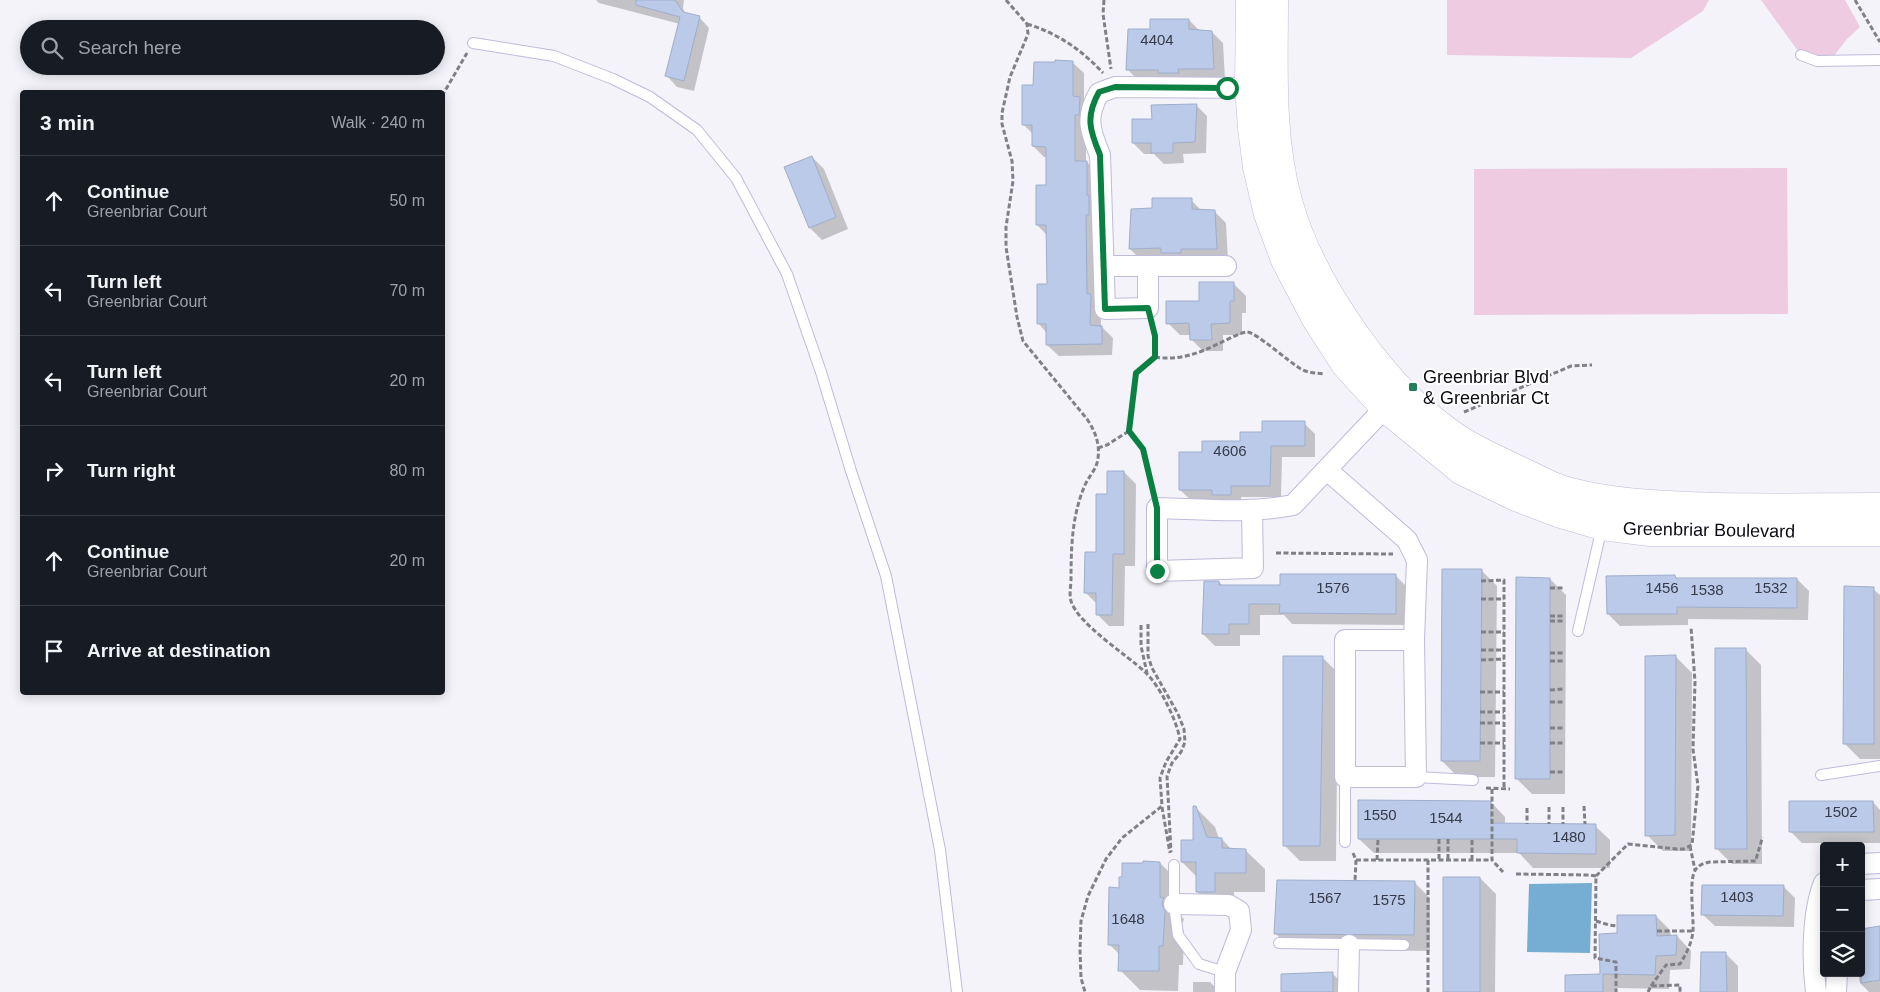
<!DOCTYPE html>
<meta charset="utf-8">
<style>
:root{--surface:#171b24;--page:#242831;--text:#f1f3f6;--muted:#9ea1a6;--line:#363941}
body{margin:0;font-family:Helvetica,sans-serif;background:var(--page);color:var(--text)}
.controls{position:absolute;right:15px;bottom:15px;display:grid;overflow:hidden;border-radius:5px;box-shadow:0 2px 12px #0003}
.controls button{width:45px;height:45px;display:grid;place-items:center;padding:0;border:0;border-bottom:1px solid var(--line);background:var(--surface);color:var(--text);font:25px sans-serif}
.stop{position:absolute;width:15px;height:15px;margin:-11px;border:4px solid #0b8043;border-radius:50%;background:#fff}
.stop.end{background:#0b8043;border-color:#fff;box-shadow:0 1px 5px #0008}
.list{margin:0;padding:0;list-style:none}
h2{display:flex;justify-content:space-between;align-items:center;height:65px;margin:0;padding:0 20px;font-size:21px}
h2 small{font-size:16px;font-weight:400;color:var(--muted)}
.list li{display:grid;grid-template-columns:32px 1fr auto;gap:15px;align-items:center;box-sizing:border-box;height:90px;padding:0 20px;border-top:1px solid var(--line)}
.list b{display:block;font-size:19px;white-space:nowrap}
.list p{margin:0;font-size:16px;white-space:nowrap;color:var(--muted)}
.list em{font-size:16px;font-style:normal;color:var(--muted)}
.icon{flex:none;width:28px;height:28px;fill:none;stroke:currentColor;stroke-width:2;stroke-linecap:round;stroke-linejoin:round}
.map{position:relative;flex:none;width:1880px;height:992px;overflow:hidden}
.search{position:absolute;background:var(--surface);box-shadow:0 2px 12px #0003;left:20px;top:20px;width:425px;height:55px;display:flex;align-items:center;gap:12px;box-sizing:border-box;padding:0 18px;border-radius:28px;color:var(--muted);font-size:19px}
.panel{position:absolute;background:var(--surface);box-shadow:0 2px 12px #0003;left:20px;top:90px;width:425px;height:605px;border-radius:5px}
.map>svg:first-child{display:block}
.green{fill:#eecbe0}
.water{fill:#76add2}
.shadow{fill:#0003}
.building{fill:#bbcae8;stroke:#9faecb}
.lines{fill:none;stroke-linecap:round;stroke-linejoin:round}
.lane-casing{stroke:#bfbbdb;stroke-width:12}
.street-casing{stroke:#bfbbdb;stroke-width:22}
.secondary-casing{stroke:#bfbbdb;stroke-width:29}
.path{stroke:#808088;stroke-width:3;stroke-dasharray:5 2.5;stroke-linecap:butt}
.lane{stroke:#fff;stroke-width:10}
.street{stroke:#fff;stroke-width:20}
.secondary{stroke:#fff;stroke-width:28}
.route{stroke:#0b8043;stroke-width:6}
.poi-dot{fill:#208159;stroke:#fff;stroke-width:2}
.labels{text-anchor:middle;stroke-width:4;stroke-linejoin:round;paint-order:stroke}
.number-label{font-size:15px;fill:#373a49}
.poi-label{font-size:18px;fill:#0b0a14;stroke:#fff;text-anchor:start}
.street-label{font-size:18px;fill:#0b0a14;stroke:#fff}
</style>
<div class="map">
<svg width="1880" height="992" viewBox="0 0 1880 992">
<rect width="100%" height="100%" fill="#f3f3f9"/>
<path class="green" d="M1447 0H1709L1703 11 1631 58 1447 55Z
M1761 0H1845L1860 27 1847 39 1830 61 1801 55Z
M1787 168 1788 314 1474 315V169Z"/>
<path class="water" d="M1592 883 1590 953 1527 952 1529 884Z"/>
<path class="shadow" d="M596 0H684L683 9 686 14 699 17 709 28 694 91 677 87 667 76 680 24 599 3Z
M1189 20 1200 31 1212 32 1223 43 1225 80 1139 81 1127 69 1151 30Z
M1072 62 1084 73V102L1090 109 1086 126V161L1098 173 1101 326 1113 338 1112 355 1059 356 1047 345V333L1038 323 1049 285 1047 235 1037 225 1048 187V157H1044L1033 146V134L1023 124 1034 86Z
M1196 105 1207 116 1206 153 1183 154 1184 163 1164 164 1154 154H1144L1133 143 1153 120Z
M812 157 824 169 848 229 822 240 810 228Z
M1191 200 1202 211H1214L1226 223 1228 260H1141L1130 249 1153 210Z
M1234 284 1246 296V313H1242V335H1223V351H1203L1191 339V335H1180L1168 323Z
M1304 423 1315 434V457H1282L1281 497H1241V506L1192 501 1180 490 1203 454Z
M1124 472 1136 484 1135 566H1125L1124 626H1109L1097 614V604L1085 592 1097 553 1108 495Z
M1481 570 1497 586 1495 777H1458L1442 761Z
M1395 575 1407 587V625L1292 624 1284 615H1260V635H1240V646H1215L1203 634 1219 582 1223 586H1281Z
M1675 576 1678 579H1797L1809 591 1808 620 1688 619V625L1620 626 1608 614Z
M1550 579 1566 595 1565 794H1532L1516 778Z
M1873 589 1880 595V759H1860L1844 743Z
M1745 649 1761 665 1762 864H1732L1716 848Z
M1322 657 1338 673 1336 861H1300L1284 845Z
M1676 657 1692 673 1691 851H1663L1647 835Z
M1491 802 1505 817V824L1595 826 1610 840V868H1533L1519 853H1374L1359 839Z
M1873 802 1880 810V843H1802L1790 831Z
M1195 807 1215 827 1219 839H1222L1232 850H1245L1265 869V892H1234V911H1217L1197 892V877L1182 862 1195 842Z
M1160 863 1180 883V915L1184 919 1182 925 1184 932 1183 965H1179L1178 991 1140 990 1120 970V955L1109 944 1123 878Z
M1480 878 1496 894 1495 992H1444Z
M1414 882 1430 898V951L1291 949 1275 933Z
M1783 886 1795 898 1794 927 1715 926 1702 914Z
M1656 916 1670 930 1671 937 1677 936 1691 951 1690 969 1670 970 1669 989 1617 988V992H1566L1601 975 1618 934Z
M1880 927V992H1869L1860 983 1858 973H1861Z
M1726 954 1738 966V992H1701Z
M1332 973 1347 988V992H1282Z
M1193 982H1210L1220 992H1193Z"/>
<path class="building" d="M636 0H675L683 12 700 16 684 81 665 76 680 17 636 5Z
M1150 19H1189V29L1212 31 1214 69H1178L1179 73H1158V70H1126L1128 29H1150Z
M1055 60 1073 61V96L1080 97 1079 115H1075V161H1087V195H1089V215H1086L1087 294H1091L1090 325 1102 326V344L1046 345V324H1037V284H1047L1046 225H1036V185H1046V147L1032 146V125H1022V85H1033L1034 62H1055Z
M1197 104 1195 142 1173 143V153H1151V143H1132V119H1152L1151 105Z
M812 156 836 217 809 228 784 167Z
M1152 198H1192V209L1215 210 1217 249H1181V253H1161V248L1129 249 1131 209 1152 208Z
M1199 282H1234V301H1230V323L1211 324 1212 340H1190L1189 323 1166 324V301H1199Z
M1262 421H1305V446H1271L1270 486H1231V495H1212V490H1179V452H1202V441H1240V432H1262Z
M1107 471H1124V554H1113L1112 615H1096V593H1084L1085 552H1096V494H1107Z
M1442 569H1482L1480 761H1441Z
M1280 574H1396V614L1279 613 1280 604H1249V624H1229V634H1202L1204 581H1219V585H1280Z
M1675 575 1676 578H1797V608L1677 607V614H1607L1606 576Z
M1516 577 1550 578V779H1515Z
M1844 586 1874 587V744H1843Z
M1715 648H1746L1747 849H1715Z
M1676 655 1675 835 1645 836V656Z
M1283 656H1323L1320 846H1283Z
M1358 800 1491 801V823L1596 824V854L1517 853V839H1358Z
M1789 801H1873L1874 832H1789Z
M1193 806H1196L1207 837 1222 838V848L1246 849V873H1215V892H1196V862H1181V840H1193Z
M1143 861 1160 862V897L1164 898 1162 904 1165 911 1163 946H1159V971H1118L1119 945H1108L1109 887 1119 888V877H1122V863H1143Z
M1443 877H1480V992H1443Z
M1277 880 1415 881 1414 935 1274 934Z
M1702 885H1784L1783 916 1701 915Z
M1617 915H1656L1657 936 1677 935 1676 955 1656 956 1655 975 1603 974V992H1565V975L1600 974 1599 934 1617 933Z
M1880 926V980L1861 983V929Z
M1701 952H1726L1727 992H1700Z
M1333 972V992H1281V974Z"/>
<g class="lines">
<g class="lane-casing">
<path id="lane" d="M473 43 554 56 613 79 650 97 697 130 736 178 787 274 821 372 851 471 886 576 940 850 957 992
M1801 55 1817 61 1880 60
M1578 631 1602 527
M1821 775 1880 766
M1416 777 1473 780
M1345 842V777
M1174 865V904L1178 935 1199 964 1225 972
M1279 943 1404 945"/>
</g>
<g class="street-casing">
<path id="street" d="M1104 266H1226
M1148 266V308L1105 309 1100 155C1090 131 1085 117 1099 93L1115 87 1263 88
M1327 470 1407 540 1417 560 1414 640 1416 777H1345V640H1414
M1252 510 1253 568 1157 571V508C1202 509 1249 514 1293 505L1394 398
M1861 864 1880 863
M1861 890 1880 889
M1174 904 1229 905 1239 911 1241 930 1225 972V992
M1348 992 1349 945
M1816 992C1812 961 1812 912 1824 883
M1836 992 1837 973"/>
</g>
<g class="secondary-casing">
<path id="secondary" d="M1250 0 1249 88 1252 128 1257 167 1268 214 1285 260 1316 319 1345 364 1385 408 1462 471 1516 497 1558 513 1602 526 1650 532H1880
M1274 0C1274 67 1270 136 1288 201 1309 278 1375 375 1438 424 1462 444 1491 457 1519 470 1535 477 1551 487 1567 491 1615 504 1665 505 1716 507 1770 508 1825 507 1880 507"/>
</g>
<path class="path" d="M1006 0 1027 24 1028 34 1010 77 1002 113V124L1012 161 1013 181 1006 227V247L1017 317 1023 341 1087 419C1095 431 1100 443 1098 458 1097 469 1089 476 1085 485 1072 515 1071 547 1071 579 1071 585 1069 595 1071 601 1078 624 1127 655 1145 672 1160 686 1176 719 1180 739L1166 762 1160 778 1162 806 1122 838 1106 859 1088 896 1081 921 1080 950 1081 978 1085 992
M1104 0 1103 14 1111 69
M1855 0 1880 42
M1027 24C1057 33 1082 50 1103 73
M442 96 467 53
M1155 357C1179 361 1200 353 1222 342 1229 339 1239 333 1247 332 1256 332 1290 363 1301 369 1308 373 1316 373 1324 374
M1464 412 1571 366 1592 365
M1129 431 1136 373 1155 357V336L1152 326
M1098 448 1107 445 1129 431 1143 449 1153 491
M1276 553 1393 554
M1481 581 1504 580V789
M1550 588H1563
M1481 599H1504
M1550 616H1563
M1550 621H1563
M1148 624V656L1152 668 1178 714 1184 729 1185 742 1181 752 1172 763 1167 776 1171 852
M1141 625V646L1147 673
M1481 632H1504
M1481 650H1504
M1550 653H1563
M1481 660 1504 659
M1550 661H1563
M1550 690 1564 689
M1480 692H1504
M1550 702H1564
M1480 712H1504
M1480 723H1504
M1550 728H1564
M1480 743H1504
M1550 743H1564
M1550 772H1564
M1486 788 1510 789
M1492 789V860L1503 872
M1584 806 1585 824
M1162 807 1170 853
M1549 807V824
M1563 807V824
M1527 808V824
M1439 839V860
M1448 839V860
M1472 840V860
M1690 846 1695 870
M1353 853 1356 860 1355 881
M1356 860H1492
M1377 860 1378 839
M1428 860V992
M1516 874 1590 875 1596 876 1595 958 1616 962V992
M1596 876 1628 844 1677 849H1684L1692 845 1698 786 1693 749 1695 682 1691 627
M1596 921 1609 925 1617 926
M1657 931H1693
M1651 986 1666 965 1680 964C1686 954 1692 943 1693 931 1694 918 1688 878 1696 869 1700 864 1705 863 1710 862L1756 861C1757 852 1761 846 1762 837
M1648 992 1651 986 1680 985V992"/>
<use href="#lane" class="lane"/>
<use href="#street" class="street"/>
<use href="#secondary" class="secondary"/>
</g>
<g class="lines">
<path class="route" d="M1157 571V508L1143 449 1129 431 1136 373 1155 357V336L1148 308 1105 309 1100 155C1090 131 1085 117 1099 92L1115 87 1227 88"/>
</g>
<rect class="poi-dot" x="1408" y="382" width="10" height="10" rx="2.5"/>
<g class="labels">
<g class="number-label">
<text x="1157" y="45">4404</text>
<text x="1230" y="456">4606</text>
<text x="1333" y="593">1576</text>
<text x="1662" y="593">1456</text>
<text x="1771" y="593">1532</text>
<text x="1707" y="595">1538</text>
<text x="1841" y="817">1502</text>
<text x="1380" y="820">1550</text>
<text x="1446" y="823">1544</text>
<text x="1569" y="842">1480</text>
<text x="1737" y="902">1403</text>
<text x="1325" y="903">1567</text>
<text x="1389" y="905">1575</text>
<text x="1128" y="924">1648</text>
</g>
<g class="poi-label">
<text x="1423" y="383">Greenbriar Blvd<tspan x="1423" dy="21">&amp; Greenbriar Ct</tspan></text>
</g>
<g class="street-label">
<text transform="translate(1709 530) rotate(1)" y="6">Greenbriar Boulevard</text>
</g>
</g>
</svg>
<div class="controls">
<button>+</button>
<button>−</button>
<button><svg class="icon" aria-label="layers" viewBox="0 0 24 24"><path d="M12 4l9 5-9 5-9-5zM3 14l9 5 9-5"/></svg></button>
</div>
<div class="stop" style="left:1227px;top:88px"></div>
<div class="stop end" style="left:1157px;top:571px"></div>
<div class="search"><svg class="icon" aria-label="search" viewBox="0 0 24 24"><circle cx="10" cy="10" r="6"/><path d="M15 15l6 6"/></svg>Search here</div>
<section class="panel">
<h2>3 min<small>Walk · 240 m</small></h2>
<ul class="list">
<li><svg class="icon" aria-label="ahead" viewBox="0 0 24 24"><path d="M12 20V5M6 11l6-6 6 6"/></svg><div><b>Continue</b><p>Greenbriar Court</p></div><em>50 m</em></li>
<li><svg class="icon" aria-label="left" viewBox="0 0 24 24"><path d="M17 20v-9H6M10 6l-5 5 5 5"/></svg><div><b>Turn left</b><p>Greenbriar Court</p></div><em>70 m</em></li>
<li><svg class="icon" aria-label="left" viewBox="0 0 24 24"><path d="M17 20v-9H6M10 6l-5 5 5 5"/></svg><div><b>Turn left</b><p>Greenbriar Court</p></div><em>20 m</em></li>
<li><svg class="icon" aria-label="right" viewBox="0 0 24 24"><path d="M7 20v-9h11M14 6l5 5-5 5"/></svg><div><b>Turn right</b></div><em>80 m</em></li>
<li><svg class="icon" aria-label="ahead" viewBox="0 0 24 24"><path d="M12 20V5M6 11l6-6 6 6"/></svg><div><b>Continue</b><p>Greenbriar Court</p></div><em>20 m</em></li>
<li><svg class="icon" aria-label="arrive" viewBox="0 0 24 24"><path d="M6 21V4h12l-3 4 3 4H6"/></svg><div><b>Arrive at destination</b></div></li>
</ul>
</section>
</div>
